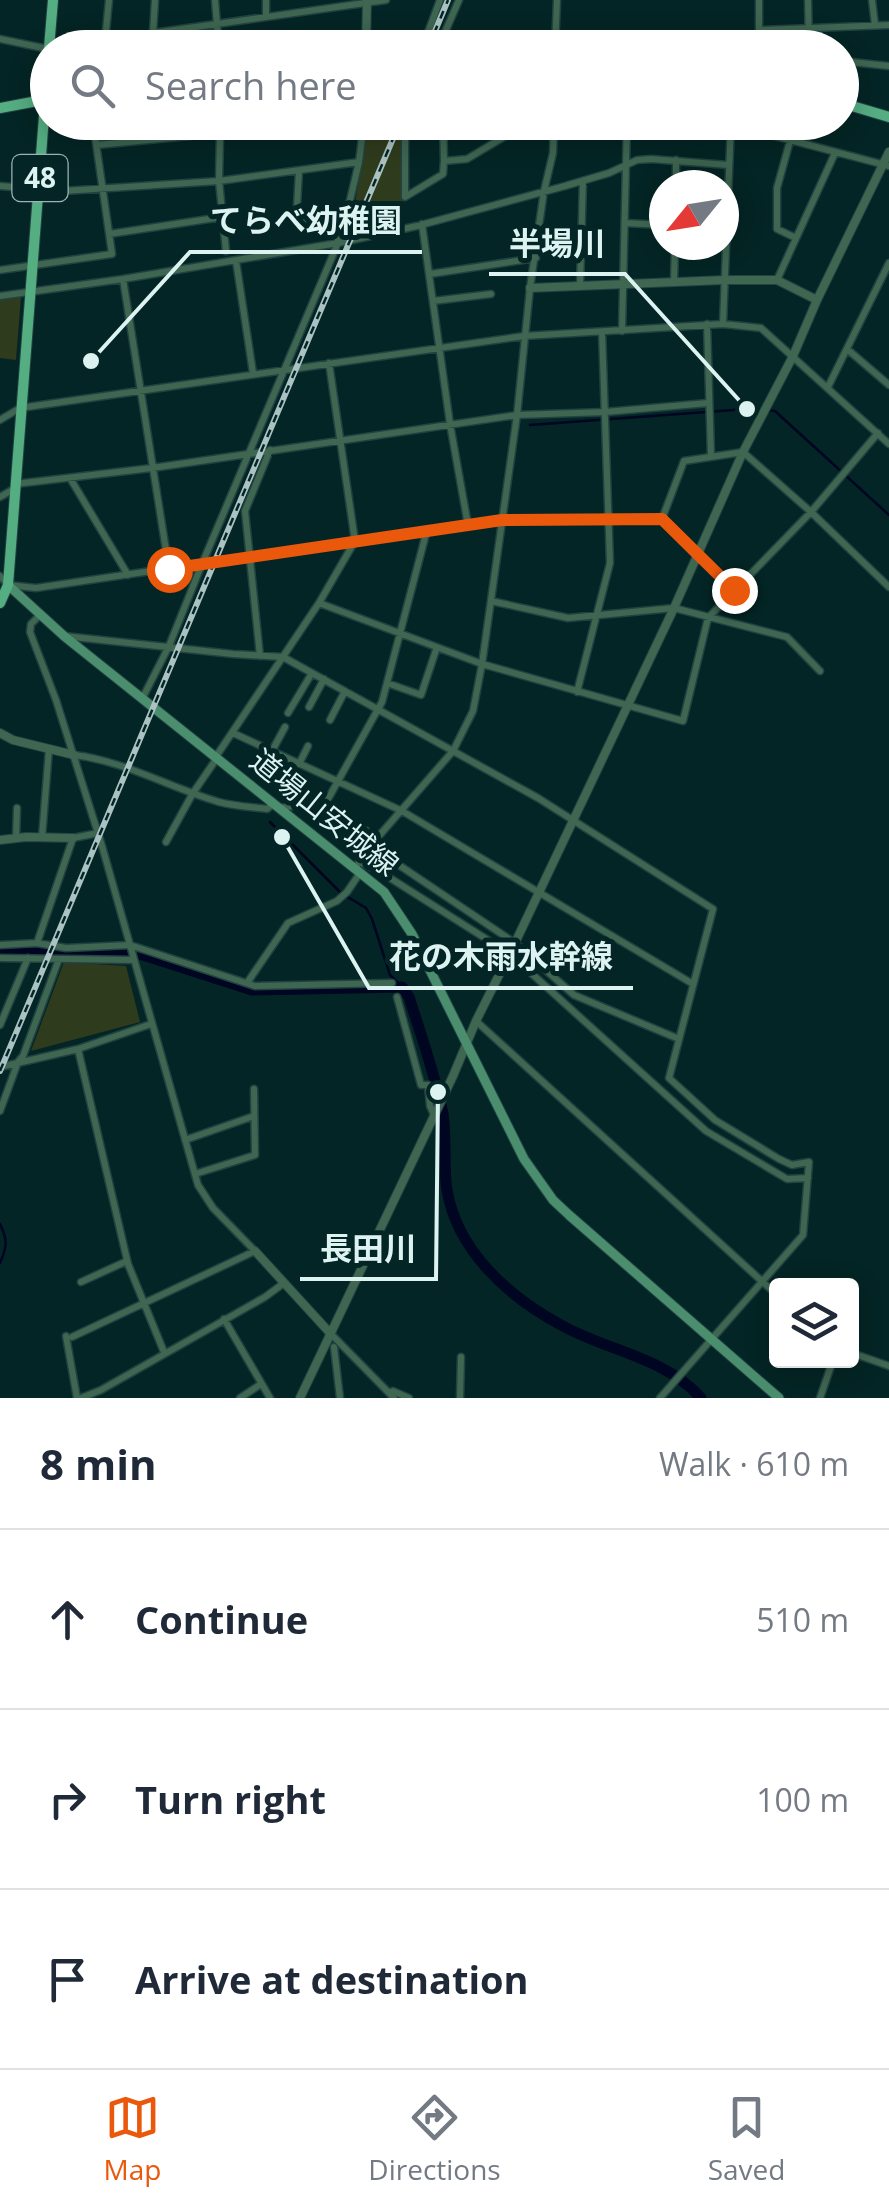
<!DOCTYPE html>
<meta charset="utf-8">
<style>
:root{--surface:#fff;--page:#f6f6f7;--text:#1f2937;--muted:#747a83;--line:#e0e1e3;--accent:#ea580c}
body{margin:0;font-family:"Open Sans","Noto Sans JP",sans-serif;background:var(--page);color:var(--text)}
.controls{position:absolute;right:30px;bottom:30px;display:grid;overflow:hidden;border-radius:10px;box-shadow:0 5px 25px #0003}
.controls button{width:90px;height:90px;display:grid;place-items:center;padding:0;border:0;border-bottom:2px solid var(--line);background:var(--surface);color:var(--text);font:50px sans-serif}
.compass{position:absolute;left:649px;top:170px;width:90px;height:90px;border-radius:50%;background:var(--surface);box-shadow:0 5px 25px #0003;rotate:240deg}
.stop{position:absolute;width:30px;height:30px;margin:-22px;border:8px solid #ea580c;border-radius:50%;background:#fff}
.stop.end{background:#ea580c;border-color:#fff;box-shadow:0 2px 10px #0008}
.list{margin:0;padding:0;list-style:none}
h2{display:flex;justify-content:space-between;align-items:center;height:130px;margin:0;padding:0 40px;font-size:42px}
h2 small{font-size:32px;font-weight:400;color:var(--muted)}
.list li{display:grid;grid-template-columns:65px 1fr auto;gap:30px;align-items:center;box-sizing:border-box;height:180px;padding:0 40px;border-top:2px solid var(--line)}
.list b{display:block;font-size:38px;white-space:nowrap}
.list em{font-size:32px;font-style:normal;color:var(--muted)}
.icon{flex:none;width:55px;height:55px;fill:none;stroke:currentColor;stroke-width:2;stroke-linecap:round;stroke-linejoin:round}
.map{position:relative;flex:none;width:889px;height:1398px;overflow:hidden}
.search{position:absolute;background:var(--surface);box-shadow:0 5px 25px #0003;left:30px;right:30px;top:30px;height:110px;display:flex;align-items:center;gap:25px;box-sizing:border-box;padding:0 35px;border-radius:55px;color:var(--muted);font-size:38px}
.sheet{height:670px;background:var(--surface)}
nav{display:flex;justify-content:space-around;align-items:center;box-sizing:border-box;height:140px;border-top:2px solid var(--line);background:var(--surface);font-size:28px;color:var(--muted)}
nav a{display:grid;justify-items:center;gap:5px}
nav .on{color:var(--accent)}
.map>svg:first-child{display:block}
.green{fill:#2f3b1d}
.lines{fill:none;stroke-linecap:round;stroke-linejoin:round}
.stream{stroke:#000521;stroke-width:2.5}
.river{stroke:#000521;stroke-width:11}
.minor-casing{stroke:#224242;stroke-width:9}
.tertiary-casing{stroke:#224242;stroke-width:10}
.secondary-casing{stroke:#224242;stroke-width:11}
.primary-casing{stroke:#224242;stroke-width:12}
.minor{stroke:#3e6651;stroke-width:6}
.tertiary{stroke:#3e6651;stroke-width:8}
.secondary{stroke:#4b8e6d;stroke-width:9}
.primary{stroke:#55ad82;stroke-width:10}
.rail-casing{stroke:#aac3c2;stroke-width:6}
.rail{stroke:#042525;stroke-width:2.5;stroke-dasharray:8;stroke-linecap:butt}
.route{stroke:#ea580c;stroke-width:12}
.labels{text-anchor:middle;stroke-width:10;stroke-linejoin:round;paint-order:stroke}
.shield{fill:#042525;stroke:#9bb5b4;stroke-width:2.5}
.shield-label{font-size:28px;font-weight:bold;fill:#dcf3f2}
.street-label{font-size:30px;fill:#dcf3f2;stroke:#042525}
.leader{fill:none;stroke:#dcf3f2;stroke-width:4}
.callout-dot{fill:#dcf3f2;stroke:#042525;stroke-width:4}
.callout-label{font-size:32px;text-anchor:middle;font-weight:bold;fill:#dcf3f2;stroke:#042525;stroke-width:10;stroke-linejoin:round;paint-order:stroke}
</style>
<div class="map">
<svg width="889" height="1398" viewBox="0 0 889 1398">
<rect width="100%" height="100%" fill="#042525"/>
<path class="green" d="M367 123H403V201L375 215 371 210 356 208 355 204Z
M21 297 16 360 0 358V300Z
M64 962 126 966 140 1022 31 1051Z"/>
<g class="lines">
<path class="stream" d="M530 425 747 409 775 411 889 515
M270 822 341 893 366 908 372 919 390 975 402 987
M0 1224C8 1240 7 1247 0 1263"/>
<path class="river" d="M0 950 124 951 143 955 252 990 402 987 409 997C421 1035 435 1074 443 1114 447 1139 443 1165 447 1190 457 1251 509 1297 561 1325 607 1351 665 1357 701 1398"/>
<g class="minor-casing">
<path id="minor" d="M215 0 219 48
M759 0V30
M808 0 809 48
M872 0 875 25
M266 17V0
M153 33 155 0
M0 39 48 49
M105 41 109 0
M423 46 440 0
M439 46 459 0
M66 48 153 33 386 0
M555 48 557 0
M754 48 759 30 889 25
M842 61 889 66
M409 122 405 133V197L443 174 444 161 467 159 529 122
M443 122 444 161
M722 122 889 166
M220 134 219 181 226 251
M790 141 777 188V229L796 238
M97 145 334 122
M299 171 296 224 337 216
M676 185V160
M0 186 63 191 219 181 359 162 364 122
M625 223 664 225
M422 224 450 424 468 525
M109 234 222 217
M236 261 253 373
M0 270 112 254 93 122
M430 274 536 258
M123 279 169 569
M777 280 835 153
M674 282 675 245
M580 286 583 181
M0 296 123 279 338 243 417 226 565 186 609 173 637 160 651 159 728 165
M433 301 491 294
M707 324 711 456
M723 324 731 122
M622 331 627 122
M847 349 889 385
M828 387 889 263
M0 420 20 408 524 336 723 324 761 328 889 444
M70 478 128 575
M15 484 152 468 517 415 605 412 708 403
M0 497 14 489
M662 519 684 461 743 452 811 512 889 587
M0 576 8 585 36 588 503 519 609 521 662 519 735 590
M491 601 568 618 674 608 787 637 820 671
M319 603 482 664 683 721 708 618 811 512 878 433
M40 615 31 624 30 632 56 700 102 846 198 1185 213 1208 255 1251 72 1337
M64 636 233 654 283 657 538 798 713 909 669 1078 715 1120 779 1159 792 1165 809 1162 803 1235 660 1398
M260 656 245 511 270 450
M387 683 421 695 437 647
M577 692 610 563 602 332
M142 699 169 646 202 564 338 243 337 216 347 213 359 162
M309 707 324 679
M288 713 312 673
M330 720 345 691
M233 733 402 811 693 984
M272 751 285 727
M74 755C125 761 170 788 219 802 234 806 251 807 267 809L273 804
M215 758 319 603 355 541 329 363
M299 764 308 746
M280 808 293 806 323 808
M42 837 49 749
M378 837 323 808 382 702 427 530
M16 838 17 808
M166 842 193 793 217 758
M369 849 384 855 515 943 574 995 679 1039
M359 862 379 871 510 954 706 1131 787 1179 808 1178
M355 868 378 837 453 751 473 711 482 664 517 415 530 288 544 191 553 153 554 122
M37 943 73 838 98 833
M0 945 37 943 66 948 130 945 255 986 392 983
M0 958 134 960
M247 983 288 923 337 901 347 892 360 873
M397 997 421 1085H428L430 1106 434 1115
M476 1021 776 1294
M0 1025 28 958
M78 1049 128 1264 164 1352
M0 1067 78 1049 151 1024
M0 1111 18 1062 23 1056 59 959
M185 1140 254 1116
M195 1174 255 1155 254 1089
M81 1282 127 1261
M224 1319 270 1398
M330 1333 394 1398
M66 1336 77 1398
M334 1347 340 1398
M852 1353 889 1366
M390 1393 393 1391 409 1398
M81 1398 101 1390 265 1297 284 1283
M240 1398 261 1384
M460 1398 461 1357
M820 1398 833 1360"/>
</g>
<g class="tertiary-casing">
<path id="tertiary" d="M366 48 367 0
M530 288 724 280H777L817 300
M0 733 13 740 74 755
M0 840 26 837 73 838
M255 1251 330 1333
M300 1398 453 1076 476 1021 515 943 674 608 743 452 793 356 817 300 889 152"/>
</g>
<g class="secondary-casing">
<path id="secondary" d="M8 585 64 636 384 892 412 934 524 1159 553 1200 569 1215 779 1398"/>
</g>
<g class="primary-casing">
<path id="primary" d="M49 48 53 0
M410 48C484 37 557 29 631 48
M842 103 889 117
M0 108 48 99
M0 603 8 585 48 64"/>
</g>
<use href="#minor" class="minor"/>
<use href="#tertiary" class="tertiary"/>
<use href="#secondary" class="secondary"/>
<use href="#primary" class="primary"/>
<g class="rail-casing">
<path id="rail" d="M428 48 448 0
M0 1071 400 122"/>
</g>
<use href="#rail" class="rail"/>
</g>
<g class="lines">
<path class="route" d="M169 569 502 520 662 519 734 590"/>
</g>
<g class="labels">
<rect class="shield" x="12.5" y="155" width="55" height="46" rx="8"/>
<g class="shield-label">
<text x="40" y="188">48</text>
</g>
<g class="street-label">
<text transform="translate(324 813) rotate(39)" y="10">道場山安城線</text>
</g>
</g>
<path class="leader" d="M91 361L190 252H422M747 409L625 274H489M282 837L369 988H633M438 1092L436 1279H300"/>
<g class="callout-dot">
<circle cx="91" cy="361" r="10"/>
<circle cx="747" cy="409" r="10"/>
<circle cx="282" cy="837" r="10"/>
<circle cx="438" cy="1092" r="10"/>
</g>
<g class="callout-label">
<text x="306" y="232">てらべ幼稚園</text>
<text x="557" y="255">半場川</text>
<text x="501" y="968">花の木雨水幹線</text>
<text x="368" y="1260">長田川</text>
</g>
</svg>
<div class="controls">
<button><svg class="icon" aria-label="layers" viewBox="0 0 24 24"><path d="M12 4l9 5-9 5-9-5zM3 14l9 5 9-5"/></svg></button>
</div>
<svg class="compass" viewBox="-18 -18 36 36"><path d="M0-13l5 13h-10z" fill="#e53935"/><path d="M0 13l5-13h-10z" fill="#747a83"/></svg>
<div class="stop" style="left:169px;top:569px"></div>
<div class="stop end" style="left:734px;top:590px"></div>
<div class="search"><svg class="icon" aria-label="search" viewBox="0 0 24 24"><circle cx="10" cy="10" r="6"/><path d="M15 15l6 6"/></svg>Search here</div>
</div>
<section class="sheet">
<h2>8 min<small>Walk · 610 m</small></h2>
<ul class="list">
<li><svg class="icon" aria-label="ahead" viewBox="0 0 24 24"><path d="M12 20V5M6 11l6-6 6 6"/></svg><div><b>Continue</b></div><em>510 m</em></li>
<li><svg class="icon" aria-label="right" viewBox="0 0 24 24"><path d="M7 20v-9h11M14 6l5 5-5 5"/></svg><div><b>Turn right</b></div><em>100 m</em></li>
<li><svg class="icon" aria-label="arrive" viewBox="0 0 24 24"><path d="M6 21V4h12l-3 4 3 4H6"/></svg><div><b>Arrive at destination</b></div></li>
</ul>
</section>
<nav>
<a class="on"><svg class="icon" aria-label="map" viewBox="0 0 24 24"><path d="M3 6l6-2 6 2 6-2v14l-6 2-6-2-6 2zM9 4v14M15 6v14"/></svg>Map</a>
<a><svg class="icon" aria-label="directions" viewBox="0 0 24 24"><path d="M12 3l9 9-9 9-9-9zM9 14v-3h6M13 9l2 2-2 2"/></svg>Directions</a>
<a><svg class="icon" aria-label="saved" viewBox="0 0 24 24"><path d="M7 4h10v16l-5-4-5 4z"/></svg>Saved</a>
</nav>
